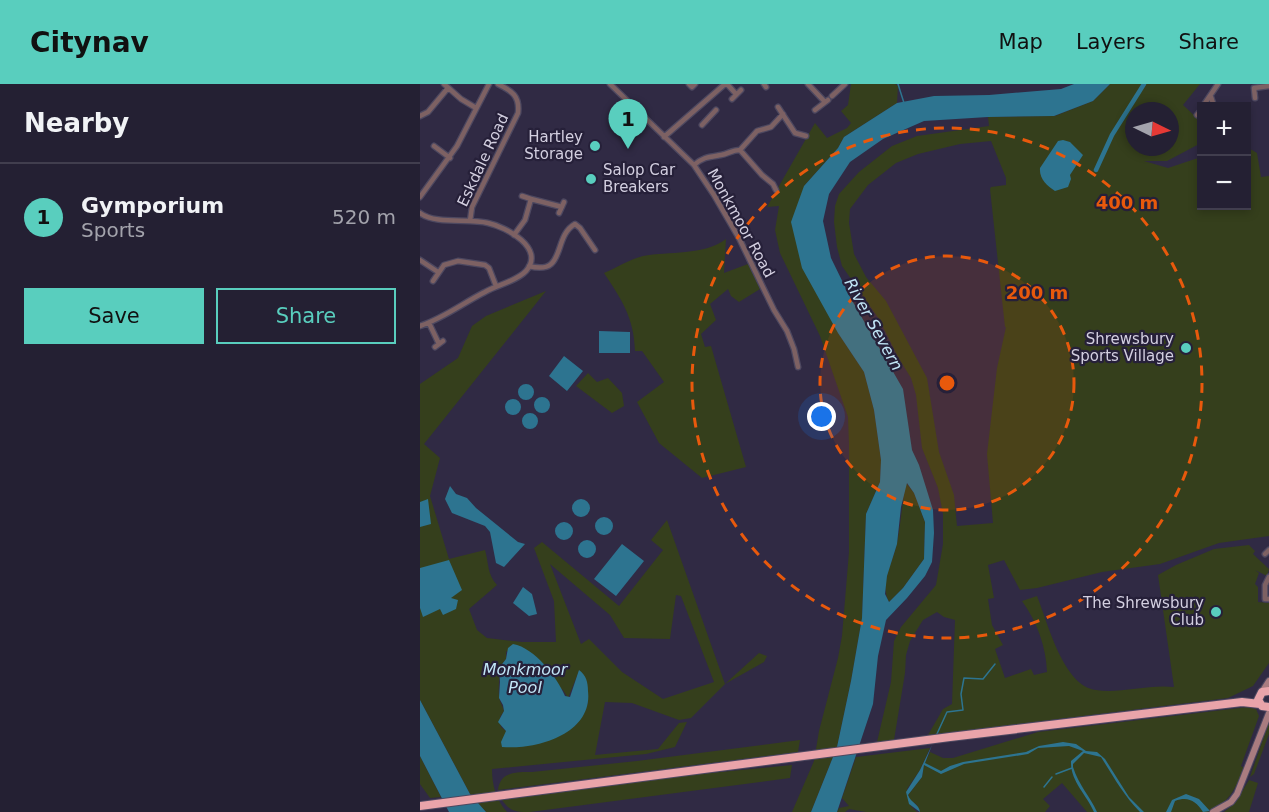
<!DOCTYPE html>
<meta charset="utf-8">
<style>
:root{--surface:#242033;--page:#302d3f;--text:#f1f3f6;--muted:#a3a3ac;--line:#413e4e;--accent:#59cebe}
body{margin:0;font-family:"DejaVu Sans",sans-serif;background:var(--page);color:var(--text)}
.controls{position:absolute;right:18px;top:18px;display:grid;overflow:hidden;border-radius:0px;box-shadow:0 3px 9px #0003}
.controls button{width:54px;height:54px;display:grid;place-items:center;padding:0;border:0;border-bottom:2px solid var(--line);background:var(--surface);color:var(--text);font:30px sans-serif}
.compass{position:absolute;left:705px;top:18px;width:54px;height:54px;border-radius:50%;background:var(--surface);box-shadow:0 3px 9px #0003;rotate:95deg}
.you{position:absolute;left:402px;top:333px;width:21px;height:21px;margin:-15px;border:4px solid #fff;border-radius:50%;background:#1a73e8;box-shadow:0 0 0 9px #1a73e833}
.badge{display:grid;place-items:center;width:39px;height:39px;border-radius:50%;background:var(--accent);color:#111;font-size:20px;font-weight:700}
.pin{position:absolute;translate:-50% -50px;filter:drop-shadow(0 2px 3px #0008)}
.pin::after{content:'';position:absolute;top:32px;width:21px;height:18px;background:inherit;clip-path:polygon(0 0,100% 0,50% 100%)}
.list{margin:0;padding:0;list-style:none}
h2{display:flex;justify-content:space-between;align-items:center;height:78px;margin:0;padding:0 24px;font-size:26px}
h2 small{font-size:20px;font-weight:400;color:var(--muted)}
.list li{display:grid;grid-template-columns:39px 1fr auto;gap:18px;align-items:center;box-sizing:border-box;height:108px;padding:0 24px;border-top:2px solid var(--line)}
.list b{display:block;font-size:22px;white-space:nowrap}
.list p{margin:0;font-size:20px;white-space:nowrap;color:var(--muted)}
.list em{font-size:20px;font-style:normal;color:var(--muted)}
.actions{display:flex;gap:12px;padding:18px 24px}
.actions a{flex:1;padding:14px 0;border:2px solid var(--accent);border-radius:0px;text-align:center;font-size:21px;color:var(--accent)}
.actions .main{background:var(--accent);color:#111}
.map{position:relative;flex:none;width:849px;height:728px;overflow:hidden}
header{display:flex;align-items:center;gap:36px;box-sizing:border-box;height:84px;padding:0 30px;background:var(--accent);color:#111}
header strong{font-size:28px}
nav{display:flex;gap:33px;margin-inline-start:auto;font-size:21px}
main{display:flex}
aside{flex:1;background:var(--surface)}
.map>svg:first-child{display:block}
.green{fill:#353f1c;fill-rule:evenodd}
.water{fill:#2d7490;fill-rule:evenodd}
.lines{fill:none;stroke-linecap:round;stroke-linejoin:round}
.stream{stroke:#2d7490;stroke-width:1.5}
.canal{stroke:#2d7490;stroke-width:4.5}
.street-casing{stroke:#4d4860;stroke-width:7}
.secondary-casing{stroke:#4d4860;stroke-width:8}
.highway-casing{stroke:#4d4860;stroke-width:10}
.street{stroke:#7d6163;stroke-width:4.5}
.secondary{stroke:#a97c80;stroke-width:6}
.highway{stroke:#e9a4aa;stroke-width:8}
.ring{fill:none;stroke:#e8590c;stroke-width:3;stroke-dasharray:10 8}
.poi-dot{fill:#59cebe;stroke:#262039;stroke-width:2}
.labels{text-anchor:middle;stroke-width:4.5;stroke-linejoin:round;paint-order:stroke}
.poi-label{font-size:15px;fill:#d3cfe0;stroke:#262039;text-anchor:end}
.street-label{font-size:15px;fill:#d3cfe0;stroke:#262039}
.water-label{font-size:16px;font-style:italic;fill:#c1e5f6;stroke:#262039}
.centre{fill:#e8590c;stroke:#262039;stroke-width:3}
.ring-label{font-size:18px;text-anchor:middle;font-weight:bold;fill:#e8590c;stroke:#262039;stroke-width:4.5;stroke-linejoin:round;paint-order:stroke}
</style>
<header>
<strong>Citynav</strong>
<nav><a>Map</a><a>Layers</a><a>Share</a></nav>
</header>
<main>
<aside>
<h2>Nearby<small></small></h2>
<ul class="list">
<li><span class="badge">1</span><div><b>Gymporium</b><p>Sports</p></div><em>520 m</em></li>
</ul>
<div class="actions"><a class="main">Save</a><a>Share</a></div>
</aside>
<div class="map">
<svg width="849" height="728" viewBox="0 0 849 728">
<rect width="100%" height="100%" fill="#302a44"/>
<path class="green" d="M431 0H475L478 2 477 19 424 53 418 64 384 102 418 249 444 288 454 326 461 376 460 398 446 430 442 534 431 597 417 663 391 728H372L394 677 399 647 418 574 422 552 429 468V360L428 333 400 252 360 169 355 146 359 122 347 123 395 39 407 54 427 44 431 39 421 27 428 21Z
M690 0H780L763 21 777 34 781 29V59L747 77H724L748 84 781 73 782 122H826L827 63 837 69 841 93 849 92V452L799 459 740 480 682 488 617 504 600 506 584 476 568 481 574 514 568 515 572 541 583 561 575 565 585 594 611 585 614 591 627 588C626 562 617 538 602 517L617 512C628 539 643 602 676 606 699 610 728 600 754 603L738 491 756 481 794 465 829 461 835 467 833 470C839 476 843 479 849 485L847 492 835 486 839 489 835 500 838 503V518L849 519V579L833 602 808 614 508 651 523 625 532 620 535 536 524 533 517 528 503 536 490 557 486 571 485 589 474 656 457 658 471 598 474 557 481 543 516 501 523 460V430L518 404 502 364 496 311 491 294 478 273 459 235 422 182 417 163 414 138 415 122 419 110 439 88 472 62 497 52 569 42 568 33 635 32 673 17ZM714 27H750V63H714ZM571 57 586 94V101L571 103 570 105 585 243H586L577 284 567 370 573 439 537 442 534 411 519 368 507 294 466 217 446 193 434 170 429 139 430 125 448 101 476 79 498 70 540 60Z
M306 155 304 189 328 180 340 205 319 218 311 212 308 205 290 220 296 236 281 250 285 263 291 262 326 383 282 394 239 359 217 318 244 298 222 267H215C214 234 202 216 184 189 196 184 210 175 223 172 249 167 283 172 306 155Z
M126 207 4 360 20 374 10 412 29 475 65 466C69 480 67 490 77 501L49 525 57 546 67 554 102 558H136L134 517 114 464 122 458 199 522 243 466 231 456 247 436 305 600 339 569 347 572 344 578 305 600 271 634 259 636 212 619 185 618 175 671 238 665 259 639 267 638 255 663 226 670 72 685C72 701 76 716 87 728H66L50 710 0 616V300L38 274 52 242 66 232ZM130 480 190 531 204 554 250 555 256 511 261 512 294 598 243 615 202 588 169 555 161 560ZM86 567 143 606 148 614 159 587 168 619 156 641 102 662 90 663 86 647 81 643 80 633 84 627C83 622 79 617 79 612 78 603 80 593 79 584L86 575Z
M168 289 177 298 188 294 202 309 204 322 192 329 156 302Z
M486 399 494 409 505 438 504 475 483 504 469 518C459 499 473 479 477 459 481 439 482 419 486 399Z
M828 623 836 625 839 632 821 682 824 684C816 704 809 719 788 728H667L642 699 623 715 630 722 625 728H500L496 720 490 717 488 711 502 693 504 680 510 668 523 674H533L618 648Z
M849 638V650L834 690 830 693Z
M380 656 378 668 78 706C80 687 97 688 112 688L217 677Z
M510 664 500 686 487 705 491 722 497 728H446L429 725 425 728H417L419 724 429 722 422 714 436 673Z
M0 672 21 713 10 714 0 700Z
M372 681 370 694 110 728C97 728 90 728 82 716L271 691Z
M829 696 838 699 829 728H804L815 719Z"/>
<path class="water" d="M654 0H690L673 17 634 32 568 33 504 37 463 55 430 78 409 110 403 137 411 174 430 213 483 305 492 366 499 381 513 426 514 449 512 478 505 492 487 514 466 536 458 572 453 620 417 728H391L417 663 431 597 442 534 446 430 460 398 461 376 454 326 444 288 418 249 382 184 371 138 384 102 418 64 424 53 477 19 514 12 569 11 641 5ZM487 399 494 409 505 438 504 475 483 504 469 518 465 510 467 492 477 460 481 423Z
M643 56 650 58 663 71 650 91 651 95 648 103 635 107C627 102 619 95 620 84L638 57Z
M179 247 210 248V269H179Z
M144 272 163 287 147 307 129 292Z
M98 308a8 8 0 1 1 16 0a8 8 0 1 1-16 0Z
M114 321a8 8 0 1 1 16 0a8 8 0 1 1-16 0Z
M85 323a8 8 0 1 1 16 0a8 8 0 1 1-16 0Z
M102 337a8 8 0 1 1 16 0a8 8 0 1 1-16 0Z
M30 402 36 410 47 414 56 424 98 458 105 460 84 483 76 479 70 448 65 442 32 429 25 415Z
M8 415 11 440 0 443V418Z
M152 424a9 9 0 1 1 18 0a9 9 0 1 1-18 0Z
M175 442a9 9 0 1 1 18 0a9 9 0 1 1-18 0Z
M135 447a9 9 0 1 1 18 0a9 9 0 1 1-18 0Z
M158 465a9 9 0 1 1 18 0a9 9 0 1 1-18 0Z
M202 460 224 477 196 512 174 495Z
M29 476 42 506 31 514 38 516 36 525 23 531 20 525 3 533 0 524V484Z
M103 503 112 510 117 530 109 532 93 519Z
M93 560C115 564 137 593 145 612L150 613 159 586C166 591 168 598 168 607 173 650 116 666 82 663L81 658 86 647 78 638 84 627 83 621 79 614 80 598 79 584 86 575 88 564Z
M0 616 50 710 66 728H29L0 672Z
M643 658 656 660 666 667 677 668 685 675 709 713 724 728H720C704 712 693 692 681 673L664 669 653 680V683C659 702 670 712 677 728H674C667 711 650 697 651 677L663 667 649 662 618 664 608 670 544 680 521 690 504 681 502 693 488 711C491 719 499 720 500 728L489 720 486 708 500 686 512 661 505 679 521 687 530 682 543 678 606 668 619 662Z
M766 710 779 715 790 727 783 728C776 717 768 712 755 717L751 728H746L752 716Z"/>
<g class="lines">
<path class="stream" d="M478 0 484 19
M516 652 527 628 543 626 541 610 544 594 563 595 575 580
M636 690 652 684
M624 703 632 693"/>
<path class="canal" d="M676 86 692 51 724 0"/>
<g class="street-casing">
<path id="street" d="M24 0 41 15 56 24
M190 0 274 81 294 111 319 154 354 226 367 247 374 265 378 283
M269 0 272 3 275 0
M307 0 316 10
M344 0 346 3
M388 0 405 18
M412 12 425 0
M791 13 794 22
M835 14 834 4 849 2
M312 15 321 6
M783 22 798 0
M358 23 375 49 386 52
M395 26 408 16
M777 31 782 25
M0 32 8 28 28 4
M282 41 296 26
M244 53 305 0
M14 62 30 74
M320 66 342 91 353 100 356 106
M274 81C283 73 289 73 301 71 308 70 312 66 320 66L337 47 351 43 363 30
M102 112 111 115
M0 113 37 62 69 0
M0 129C16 141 48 134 68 139 86 143 126 164 106 187 97 197 77 201 65 208 43 219 24 234 0 242
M139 129 144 118
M50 137 52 123 98 29C100 12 92 7 78 0
M94 151 105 136 111 115 142 123
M0 176 18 188
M109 182C147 192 132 153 155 140L160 144 175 166
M13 197 24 181 38 177 65 181 69 184 76 202
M9 239 19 260
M15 263 23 257
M845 470 849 466
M849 493 845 501V515H849"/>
</g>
<g class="secondary-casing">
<path id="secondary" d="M842 608 849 597
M793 728 811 718 817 710 849 629"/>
</g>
<g class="highway-casing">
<path id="highway" d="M849 607 842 608 838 616 842 622 849 623
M0 722 530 653 822 618 840 620"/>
</g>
<use href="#street" class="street"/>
<use href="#secondary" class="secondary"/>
<use href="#highway" class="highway"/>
</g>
<circle cx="527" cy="299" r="127" fill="#e8590c" fill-opacity=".12"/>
<g class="ring">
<circle cx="527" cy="299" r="127"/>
<circle cx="527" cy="299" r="255"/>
</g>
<g class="poi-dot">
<circle cx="175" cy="62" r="6"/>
<circle cx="171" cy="95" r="6"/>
<circle cx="766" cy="264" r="6"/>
<circle cx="796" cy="528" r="6"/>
</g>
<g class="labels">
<g class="poi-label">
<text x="163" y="58">Hartley<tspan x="163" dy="17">Storage</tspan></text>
<text x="183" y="91" text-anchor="start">Salop Car<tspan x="183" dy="17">Breakers</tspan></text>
<text x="754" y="260">Shrewsbury<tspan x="754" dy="17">Sports Village</tspan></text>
<text x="784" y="524">The Shrewsbury<tspan x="784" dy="17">Club</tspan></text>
</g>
<g class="street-label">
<text transform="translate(63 76) rotate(-65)" y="5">Eskdale Road</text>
<text transform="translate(321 139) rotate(61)" y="5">Monkmoor Road</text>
</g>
<g class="water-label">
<text transform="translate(454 240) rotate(61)" y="6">River Severn</text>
<text x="105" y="591">Monkmoor<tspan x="105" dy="18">Pool</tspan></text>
</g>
</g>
<circle cx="527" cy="299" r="9" class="centre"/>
<g class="ring-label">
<text x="707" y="125">400 m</text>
<text x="617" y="215">200 m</text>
</g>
</svg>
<div class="controls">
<button>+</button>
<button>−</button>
</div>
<svg class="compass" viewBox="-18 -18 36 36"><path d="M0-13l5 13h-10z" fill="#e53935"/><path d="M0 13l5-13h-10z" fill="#a3a3ac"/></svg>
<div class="you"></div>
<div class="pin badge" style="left:208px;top:65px">1</div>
</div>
</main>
